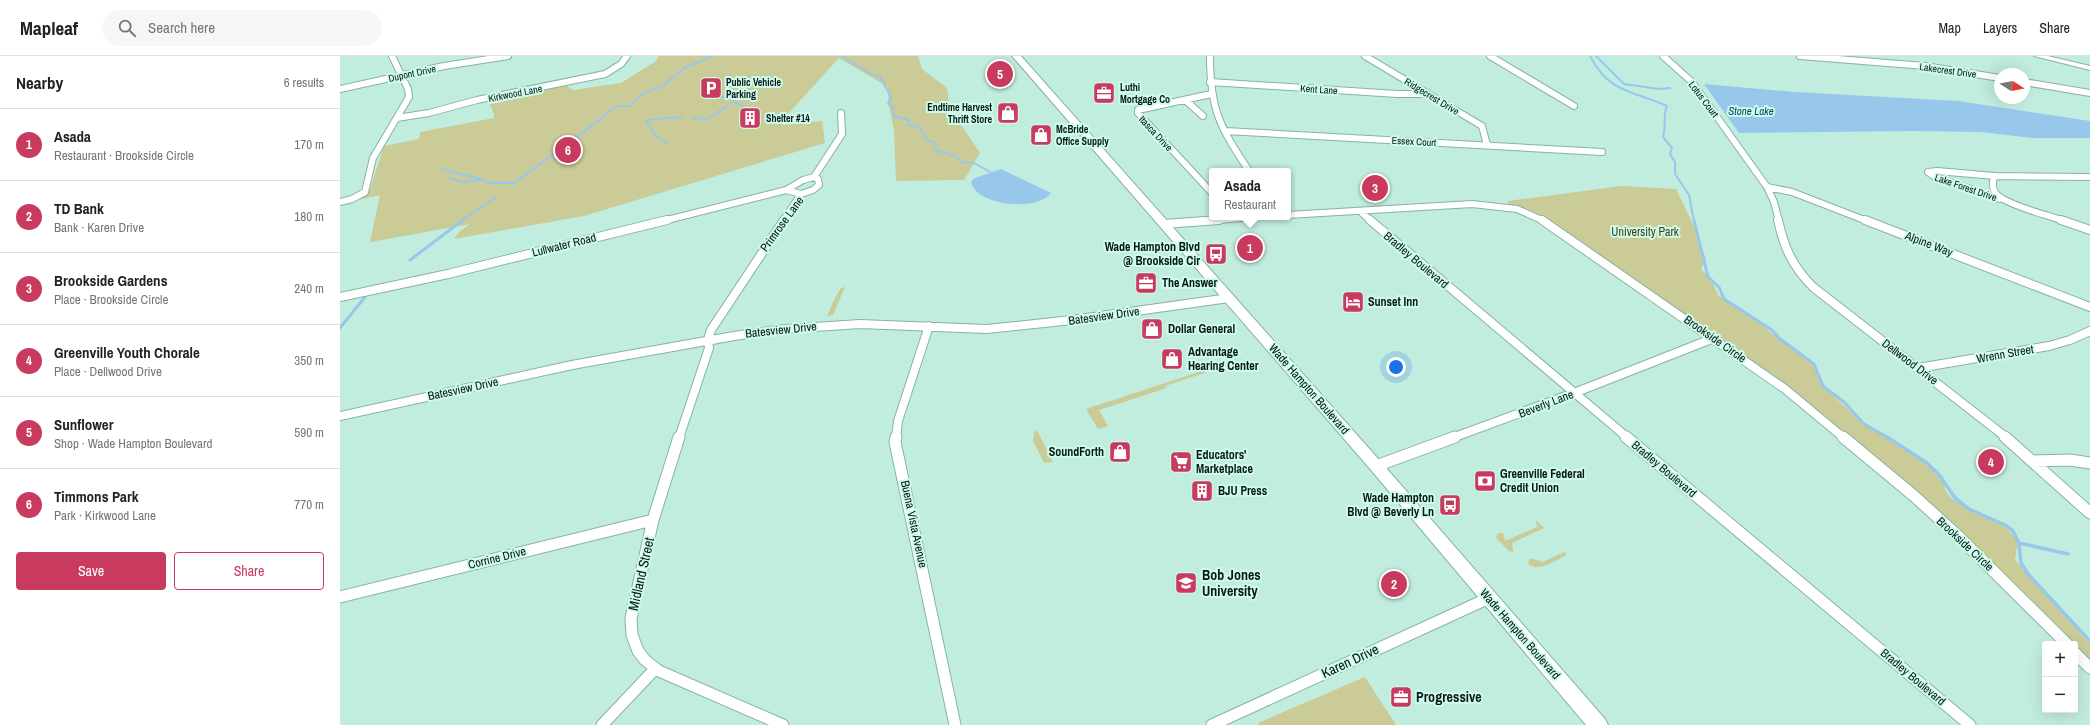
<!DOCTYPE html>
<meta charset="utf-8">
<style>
:root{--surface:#fff;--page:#f6f6f6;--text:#222;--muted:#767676;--line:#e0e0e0;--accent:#c93a5f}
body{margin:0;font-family:"Archivo Narrow",sans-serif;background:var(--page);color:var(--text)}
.controls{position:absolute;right:12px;bottom:12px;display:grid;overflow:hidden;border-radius:4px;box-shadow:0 4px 16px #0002}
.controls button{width:36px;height:36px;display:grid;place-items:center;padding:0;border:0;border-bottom:1px solid var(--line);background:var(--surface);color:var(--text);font:20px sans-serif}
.compass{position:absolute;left:1654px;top:12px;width:36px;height:36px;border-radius:50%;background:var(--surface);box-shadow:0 4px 16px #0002;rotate:101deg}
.you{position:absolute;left:1056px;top:311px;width:14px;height:14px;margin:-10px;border:3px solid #fff;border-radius:50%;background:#1a73e8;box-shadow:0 0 0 6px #1a73e833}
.badge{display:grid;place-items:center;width:26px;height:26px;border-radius:50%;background:var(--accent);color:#fff;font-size:13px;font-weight:700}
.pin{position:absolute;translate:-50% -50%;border:2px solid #fff;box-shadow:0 1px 4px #0006}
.popup{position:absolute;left:869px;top:112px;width:82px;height:52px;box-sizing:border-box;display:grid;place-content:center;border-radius:4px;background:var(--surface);filter:drop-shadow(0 1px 3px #0005);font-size:13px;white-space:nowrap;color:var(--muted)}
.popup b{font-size:15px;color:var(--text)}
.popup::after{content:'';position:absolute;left:50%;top:100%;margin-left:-8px;border:8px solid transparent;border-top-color:var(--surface)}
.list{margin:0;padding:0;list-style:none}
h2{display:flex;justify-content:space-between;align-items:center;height:52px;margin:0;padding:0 16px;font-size:17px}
h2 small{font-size:13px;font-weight:400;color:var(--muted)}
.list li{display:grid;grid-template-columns:26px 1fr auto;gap:12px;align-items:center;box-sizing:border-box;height:72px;padding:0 16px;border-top:1px solid var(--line)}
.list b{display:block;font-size:15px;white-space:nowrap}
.list p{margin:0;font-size:13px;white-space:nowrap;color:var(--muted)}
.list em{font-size:13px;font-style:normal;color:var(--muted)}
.actions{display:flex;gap:8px;padding:12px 16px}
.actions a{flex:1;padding:9px 0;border:1px solid var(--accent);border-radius:4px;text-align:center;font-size:14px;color:var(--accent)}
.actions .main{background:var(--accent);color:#fff}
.icon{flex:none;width:22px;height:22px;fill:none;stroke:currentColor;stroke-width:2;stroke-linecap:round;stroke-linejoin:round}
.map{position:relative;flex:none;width:1750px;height:669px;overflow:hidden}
header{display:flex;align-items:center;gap:24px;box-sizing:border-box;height:56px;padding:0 20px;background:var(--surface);border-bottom:1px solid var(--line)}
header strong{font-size:19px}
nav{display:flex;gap:22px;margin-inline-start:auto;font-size:14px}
.search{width:280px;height:36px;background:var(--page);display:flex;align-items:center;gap:10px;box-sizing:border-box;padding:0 14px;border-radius:22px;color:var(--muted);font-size:15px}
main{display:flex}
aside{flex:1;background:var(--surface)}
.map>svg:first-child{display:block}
.green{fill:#cacb96}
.water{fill:#97c8eb}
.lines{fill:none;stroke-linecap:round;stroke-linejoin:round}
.stream-far2{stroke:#97c8eb;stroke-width:2}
.stream-far1{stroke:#97c8eb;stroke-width:3}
.stream{stroke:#97c8eb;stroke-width:3.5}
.street-far2-casing{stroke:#87b2a5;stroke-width:8}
.street-far1-casing{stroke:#87b2a5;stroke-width:10}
.street-casing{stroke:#87b2a5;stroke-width:13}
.secondary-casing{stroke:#87b2a5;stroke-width:2}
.primary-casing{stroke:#87b2a5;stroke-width:2}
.street-far2{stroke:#fff;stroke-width:6}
.street-far1{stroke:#fff;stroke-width:8}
.street{stroke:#fff;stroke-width:11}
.secondary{fill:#fff;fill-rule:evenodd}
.primary{fill:#fff;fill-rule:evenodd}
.labels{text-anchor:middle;stroke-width:4;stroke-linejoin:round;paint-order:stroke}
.far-street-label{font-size:10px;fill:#081814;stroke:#cefbec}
.far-poi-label{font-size:10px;font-weight:bold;fill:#081814;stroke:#cefbec;text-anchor:start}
.far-water-label{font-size:11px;font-style:italic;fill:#064567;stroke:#cefbec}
.street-label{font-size:12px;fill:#081814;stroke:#cefbec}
.park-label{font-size:12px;fill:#404016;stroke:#cefbec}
.poi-label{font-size:12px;font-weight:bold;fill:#081814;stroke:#cefbec;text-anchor:start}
.near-street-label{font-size:14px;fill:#081814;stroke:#cefbec}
.near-poi-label{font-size:14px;font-weight:bold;fill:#081814;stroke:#cefbec;text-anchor:start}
</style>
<header>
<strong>Mapleaf</strong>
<div class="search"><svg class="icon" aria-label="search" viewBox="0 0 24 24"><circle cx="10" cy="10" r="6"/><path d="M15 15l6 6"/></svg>Search here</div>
<nav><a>Map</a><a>Layers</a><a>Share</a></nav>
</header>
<main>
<aside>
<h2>Nearby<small>6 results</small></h2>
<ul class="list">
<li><span class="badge">1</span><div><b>Asada</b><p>Restaurant · Brookside Circle</p></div><em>170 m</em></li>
<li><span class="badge">2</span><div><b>TD Bank</b><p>Bank · Karen Drive</p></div><em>180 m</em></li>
<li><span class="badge">3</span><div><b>Brookside Gardens</b><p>Place · Brookside Circle</p></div><em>240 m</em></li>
<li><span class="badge">4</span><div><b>Greenville Youth Chorale</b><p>Place · Dellwood Drive</p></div><em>350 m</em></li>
<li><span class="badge">5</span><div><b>Sunflower</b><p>Shop · Wade Hampton Boulevard</p></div><em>590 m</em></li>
<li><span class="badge">6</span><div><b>Timmons Park</b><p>Park · Kirkwood Lane</p></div><em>770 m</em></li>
</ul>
<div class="actions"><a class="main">Save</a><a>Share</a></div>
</aside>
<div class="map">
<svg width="1750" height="669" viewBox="0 0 1750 669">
<rect width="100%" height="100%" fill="#c1eddf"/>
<path class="green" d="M319 0H578L582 13 607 32 610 52 640 97 624 124 556 125 554 74 549 50 548 31 499 2 448 58 443 69 482 65 485 87 244 160 114 183 119 176 130 168 30 186 40 139 18 144 30 133 44 90 79 83 80 76 154 62V58L147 42 224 28 233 34 281 27 316 5Z
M1281 130 1336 133 1355 172 1366 203 1361 213 1372 225 1378 239 1418 266 1439 283 1472 308 1487 334 1515 360 1596 413 1603 421 1605 434 1612 443 1665 471 1674 480 1678 487 1675 503 1677 506 1750 588V607L1735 591V588H1732L1447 331 1206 162 1191 155 1168 149V145Z
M505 231 493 259 487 260 495 242 501 232Z
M889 306 892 308 825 330 827 332 759 354 768 370 758 373 746 353Z
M697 375 698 376 713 406 704 407 693 385 694 376Z
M1196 464 1204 472 1172 487 1173 496 1169 495 1157 483 1156 480 1159 477H1163L1165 485 1197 471Z
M1224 496 1227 499C1216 504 1197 518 1188 507L1190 502 1203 506Z
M1025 621 1056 669H919L918 667Z"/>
<path class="water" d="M1364 28 1455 36 1618 45 1750 65V82H1692L1641 76 1571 75 1399 77Z
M661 113 711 137C698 156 634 150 631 125L635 122Z"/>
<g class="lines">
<path class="stream-far2" d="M502 0 531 18 540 21 551 41 548 48 553 51 554 60 569 64 568 69 579 71 588 85 594 86V91L598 95 614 99 622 106 634 107 650 116
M1250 0C1270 38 1292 34 1327 50 1322 62 1327 69 1323 81L1332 92 1330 98 1335 106V118L1349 139 1354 165
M1256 0 1284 28 1319 33 1330 32
M368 38 392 43
M394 46 403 50
M353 62 368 63 391 47
M306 64 316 80 327 87
M307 64 342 61
M102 113 141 123 148 127H174
M110 122 122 126 140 124
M173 128C207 102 244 78 276 50H290L304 37 323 30 344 12 373 0
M121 165 156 141"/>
<path class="stream-far1" d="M1354 164 1368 221 1379 231 1384 243 1432 274 1439 282 1474 308 1483 330 1504 346 1524 368 1549 382
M70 204 123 164
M0 272 25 241"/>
<path class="stream" d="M1547 381 1587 407 1600 420 1615 442 1629 453 1665 469 1673 475 1679 487 1681 507 1688 518 1750 585
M1679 487 1728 498"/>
<g class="street-far2-casing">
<path id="street-far2" d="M870 0C870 54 880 71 909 115
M1025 0 1142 70 1147 89
M1150 0 1234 50
M1323 0 1352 26 1427 131 1434 146 1439 165
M1460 0 1585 10 1660 22
M870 26 1057 38H1088
M1684 26 1750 37
M0 33 104 10 168 0
M871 38 798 54V57L872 137
M845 44 863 60
M57 62 89 57 137 44 265 18 281 8 287 0
M885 75 1262 96
M1655 120 1597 115 1588 116 1595 121 1660 143
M1427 131 1452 136 1527 165
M446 134 463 124 474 121
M0 146 12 143 25 136 33 102 69 41 68 33 52 0
M1020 155 1031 165
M948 159 1132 148 1177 153 1204 165
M323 165 446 134 461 138
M443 165 461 138 473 134 479 129 478 123 474 121 502 78 501 57
M866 165 913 161
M1724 165C1704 158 1681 153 1663 143 1654 139 1650 129 1655 120L1750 121"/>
</g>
<g class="street-far1-casing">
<path id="street-far1" d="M1030 164 1288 382
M1202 164 1445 333 1504 382
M1438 164C1444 192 1453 211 1473 231L1667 382
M1525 164 1750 251
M1721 164 1750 174
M824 168 879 164
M0 241 108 218 327 164
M1578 312 1709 290 1730 284 1750 275
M0 360 232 309 394 280 445 273 520 268 647 273 732 264 889 242
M339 382 369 292 368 284 371 274 444 164
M556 382 558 365 589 270
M1112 382 1234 337 1374 282"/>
</g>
<g class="street-casing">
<path id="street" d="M339 381 313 464 291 562 292 579 298 595 305 604 319 615 443 669
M556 381 555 386 615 669
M1286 381 1630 669
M1503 381 1574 440 1618 480 1727 588
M1665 381 1750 457
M1692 405 1730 404 1750 407
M1036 410 1115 381
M0 541 313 464
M1735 597 1750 612
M262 669 315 613
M872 669 1149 542"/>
</g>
<g class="secondary-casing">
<path id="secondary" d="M1694 0H1708L1750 10V14Z"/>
</g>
<g class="primary-casing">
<path id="primary" d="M672 0H681L1041 406 1265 663 1268 669H1246L1031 414Z"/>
</g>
<use href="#street-far2" class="street-far2"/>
<use href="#street-far1" class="street-far1"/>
<use href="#street" class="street"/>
<use href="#secondary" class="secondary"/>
<use href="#primary" class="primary"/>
</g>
<defs>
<g id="parking-square" transform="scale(1.15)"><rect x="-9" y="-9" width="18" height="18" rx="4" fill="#c93a5f" stroke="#cefbec"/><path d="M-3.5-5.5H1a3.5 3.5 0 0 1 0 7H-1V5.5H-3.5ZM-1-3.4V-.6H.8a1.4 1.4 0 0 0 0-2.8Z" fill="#fff"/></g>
<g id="office-square" transform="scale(1.15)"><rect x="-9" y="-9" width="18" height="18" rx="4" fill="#c93a5f" stroke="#cefbec"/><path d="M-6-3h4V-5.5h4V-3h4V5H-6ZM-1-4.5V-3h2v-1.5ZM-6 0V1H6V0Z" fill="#fff"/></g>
<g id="shop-square" transform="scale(1.15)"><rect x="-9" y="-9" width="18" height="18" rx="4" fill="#c93a5f" stroke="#cefbec"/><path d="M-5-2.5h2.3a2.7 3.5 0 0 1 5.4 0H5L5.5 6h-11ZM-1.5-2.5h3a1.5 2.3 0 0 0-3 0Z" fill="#fff"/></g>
<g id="building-square" transform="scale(1.15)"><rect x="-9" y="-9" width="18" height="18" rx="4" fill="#c93a5f" stroke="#cefbec"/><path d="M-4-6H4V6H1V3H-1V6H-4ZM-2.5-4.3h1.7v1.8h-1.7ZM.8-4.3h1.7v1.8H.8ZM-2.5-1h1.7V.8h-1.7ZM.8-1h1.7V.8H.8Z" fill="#fff"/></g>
<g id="bus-square" transform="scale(1.15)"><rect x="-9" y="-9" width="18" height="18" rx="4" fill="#c93a5f" stroke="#cefbec"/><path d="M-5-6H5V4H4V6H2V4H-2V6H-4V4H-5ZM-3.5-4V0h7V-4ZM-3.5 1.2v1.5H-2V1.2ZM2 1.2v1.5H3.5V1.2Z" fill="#fff"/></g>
<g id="hotel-square" transform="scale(1.15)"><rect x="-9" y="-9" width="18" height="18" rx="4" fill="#c93a5f" stroke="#cefbec"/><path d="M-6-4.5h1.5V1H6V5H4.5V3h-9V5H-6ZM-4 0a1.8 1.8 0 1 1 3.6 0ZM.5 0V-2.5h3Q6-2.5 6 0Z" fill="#fff"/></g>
<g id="supermarket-square" transform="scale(1.15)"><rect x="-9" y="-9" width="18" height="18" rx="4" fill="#c93a5f" stroke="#cefbec"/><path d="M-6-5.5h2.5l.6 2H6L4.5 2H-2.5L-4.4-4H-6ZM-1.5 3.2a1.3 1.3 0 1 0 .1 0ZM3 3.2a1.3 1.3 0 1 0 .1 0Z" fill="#fff"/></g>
<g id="bank-square" transform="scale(1.15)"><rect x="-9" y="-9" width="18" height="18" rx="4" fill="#c93a5f" stroke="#cefbec"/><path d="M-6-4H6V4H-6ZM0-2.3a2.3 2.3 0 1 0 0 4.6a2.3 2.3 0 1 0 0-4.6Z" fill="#fff"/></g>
<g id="university-square" transform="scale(1.15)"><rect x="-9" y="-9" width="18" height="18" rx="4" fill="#c93a5f" stroke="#cefbec"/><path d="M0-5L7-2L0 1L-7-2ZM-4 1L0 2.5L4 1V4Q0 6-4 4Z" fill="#fff"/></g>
</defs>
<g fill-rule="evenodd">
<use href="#parking-square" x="371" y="32"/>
<use href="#office-square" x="764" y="37"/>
<use href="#shop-square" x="668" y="57"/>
<use href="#building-square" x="410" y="62"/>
<use href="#shop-square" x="701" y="79"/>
<use href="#bus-square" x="876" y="198"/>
<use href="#office-square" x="806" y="227"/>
<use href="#hotel-square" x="1013" y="246"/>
<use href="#shop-square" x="812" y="273"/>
<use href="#shop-square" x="832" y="303"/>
<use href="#shop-square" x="780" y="396"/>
<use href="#supermarket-square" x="841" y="406"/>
<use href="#bank-square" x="1145" y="425"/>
<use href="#building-square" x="862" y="435"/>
<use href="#bus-square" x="1110" y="449"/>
<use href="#university-square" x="846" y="527"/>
<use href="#office-square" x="1061" y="641"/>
</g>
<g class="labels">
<g class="far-street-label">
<text transform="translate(1608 14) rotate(8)" y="4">Lakecrest Drive</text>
<text transform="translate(72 17) rotate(-12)" y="4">Dupont Drive</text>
<text transform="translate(979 33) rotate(4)" y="4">Kent Lane</text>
<text transform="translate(175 37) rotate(-11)" y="4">Kirkwood Lane</text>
<text transform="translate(1092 40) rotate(31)" y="4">Ridgecrest Drive</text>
<text transform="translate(1364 43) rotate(53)" y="4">Lotus Court</text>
<text transform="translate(816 77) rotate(47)" y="4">Itasca Drive</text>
<text transform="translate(1074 85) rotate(3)" y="4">Essex Court</text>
<text transform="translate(1626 131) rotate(19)" y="4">Lake Forest Drive</text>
</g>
<g class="far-poi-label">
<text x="386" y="30">Public Vehicle<tspan x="386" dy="12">Parking</tspan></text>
<text x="780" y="35">Luthi<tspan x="780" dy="12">Mortgage Co</tspan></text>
<text x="652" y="55" text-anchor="end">Endtime Harvest<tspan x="652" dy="12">Thrift Store</tspan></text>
<text x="426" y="66">Shelter #14</text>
<text x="716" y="77">McBride<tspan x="716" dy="12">Office Supply</tspan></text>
</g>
<g class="far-water-label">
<text x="1411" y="59">Stone Lake</text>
</g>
<g class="street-label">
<text transform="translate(442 168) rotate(-54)" y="4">Primrose Lane</text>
<text transform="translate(1589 188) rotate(21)" y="4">Alpine Way</text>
<text transform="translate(224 189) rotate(-14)" y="4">Lullwater Road</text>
<text transform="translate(1076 204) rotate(40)" y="4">Bradley Boulevard</text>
<text transform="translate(764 260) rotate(-8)" y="4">Batesview Drive</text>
<text transform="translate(441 274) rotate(-6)" y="4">Batesview Drive</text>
<text transform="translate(1375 283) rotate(35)" y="4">Brookside Circle</text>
<text transform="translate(1665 298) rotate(-10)" y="4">Wrenn Street</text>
<text transform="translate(1570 306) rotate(37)" y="4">Dellwood Drive</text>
<text transform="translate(123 333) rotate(-12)" y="4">Batesview Drive</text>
<text transform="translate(969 333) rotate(49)" y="4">Wade Hampton Boulevard</text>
<text transform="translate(1206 348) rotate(-21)" y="4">Beverly Lane</text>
<text transform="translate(1324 413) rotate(40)" y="4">Bradley Boulevard</text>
<text transform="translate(574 468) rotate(78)" y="4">Buena Vista Avenue</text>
<text transform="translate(1625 488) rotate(43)" y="4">Brookside Circle</text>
<text transform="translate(157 502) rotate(-14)" y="4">Corrine Drive</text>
<text transform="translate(1180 578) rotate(49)" y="4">Wade Hampton Boulevard</text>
<text transform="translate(1573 621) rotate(40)" y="4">Bradley Boulevard</text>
</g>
<g class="park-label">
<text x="1305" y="180">University Park</text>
</g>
<g class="poi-label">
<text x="860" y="195" text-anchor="end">Wade Hampton Blvd<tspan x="860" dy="14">@ Brookside Cir</tspan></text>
<text x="822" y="231">The Answer</text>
<text x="1028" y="250">Sunset Inn</text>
<text x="828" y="277">Dollar General</text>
<text x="848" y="300">Advantage<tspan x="848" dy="14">Hearing Center</tspan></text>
<text x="764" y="400" text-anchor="end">SoundForth</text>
<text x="856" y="403">Educators'<tspan x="856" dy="14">Marketplace</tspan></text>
<text x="1160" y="422">Greenville Federal<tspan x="1160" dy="14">Credit Union</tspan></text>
<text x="878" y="439">BJU Press</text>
<text x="1094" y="446" text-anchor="end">Wade Hampton<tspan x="1094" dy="14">Blvd @ Beverly Ln</tspan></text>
</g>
<g class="near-street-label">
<text transform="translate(301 518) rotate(-77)" y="5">Midland Street</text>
<text transform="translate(1010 605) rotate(-25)" y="5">Karen Drive</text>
</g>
<g class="near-poi-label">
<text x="862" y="524">Bob Jones<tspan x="862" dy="16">University</tspan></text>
<text x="1076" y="646">Progressive</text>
</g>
</g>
</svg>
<div class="controls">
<button>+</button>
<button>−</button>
</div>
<svg class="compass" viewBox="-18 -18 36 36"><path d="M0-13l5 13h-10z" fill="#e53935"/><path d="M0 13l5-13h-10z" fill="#767676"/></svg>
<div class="you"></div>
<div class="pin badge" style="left:910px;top:192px">1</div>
<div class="popup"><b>Asada</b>Restaurant</div>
<div class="pin badge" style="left:1054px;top:528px">2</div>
<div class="pin badge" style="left:1035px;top:132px">3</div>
<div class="pin badge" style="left:1651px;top:406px">4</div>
<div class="pin badge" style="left:660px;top:18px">5</div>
<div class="pin badge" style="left:228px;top:94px">6</div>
</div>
</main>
